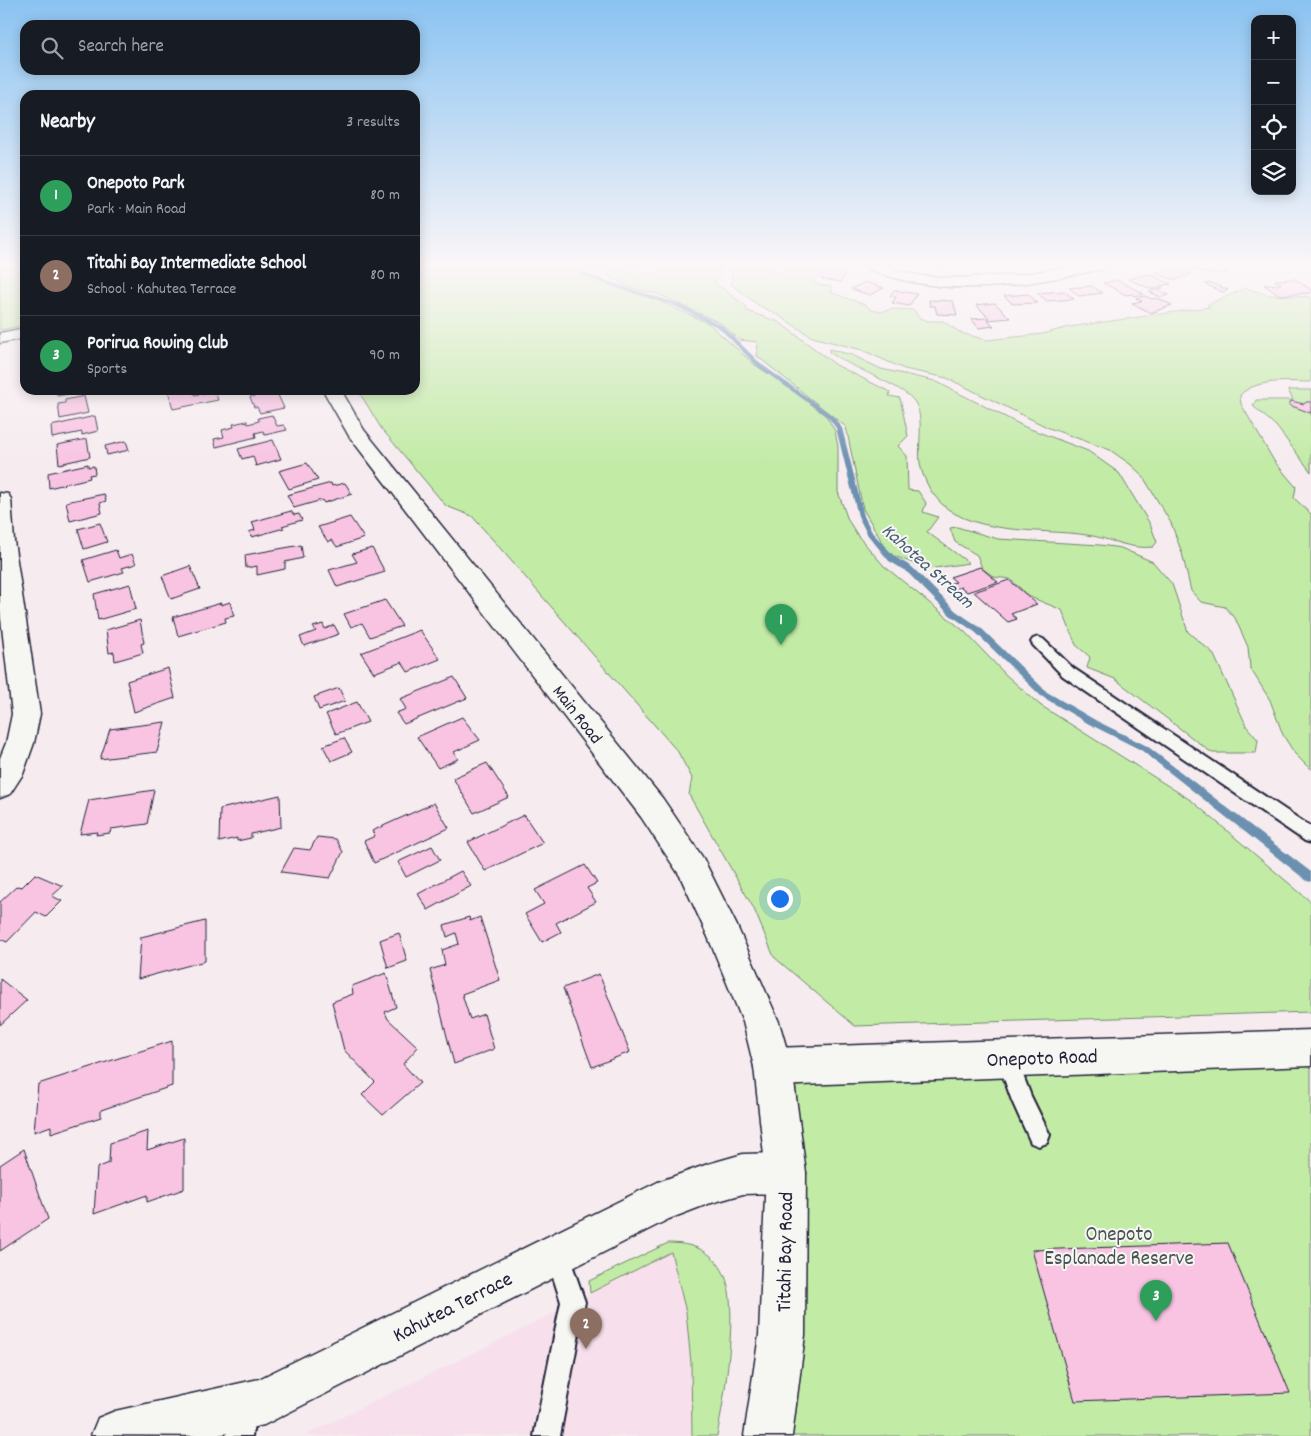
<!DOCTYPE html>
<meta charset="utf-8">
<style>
:root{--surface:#171b24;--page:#20242c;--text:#f1f3f6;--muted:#9ea1a6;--line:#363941;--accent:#b45309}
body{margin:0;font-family:Dekko,sans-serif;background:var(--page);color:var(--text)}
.controls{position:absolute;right:15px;top:15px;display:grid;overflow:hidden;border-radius:10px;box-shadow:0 2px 12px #0003}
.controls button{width:45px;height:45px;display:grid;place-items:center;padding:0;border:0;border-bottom:1px solid var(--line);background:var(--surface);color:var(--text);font:25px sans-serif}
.you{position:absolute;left:779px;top:898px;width:18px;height:18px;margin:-12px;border:4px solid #fff;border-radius:50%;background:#1a73e8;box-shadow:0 0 0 8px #1a73e833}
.badge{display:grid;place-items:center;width:32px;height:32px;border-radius:50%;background:var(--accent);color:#fff;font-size:16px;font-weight:700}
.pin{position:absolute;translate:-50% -41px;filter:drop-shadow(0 1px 2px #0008)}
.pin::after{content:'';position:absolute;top:26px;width:18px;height:15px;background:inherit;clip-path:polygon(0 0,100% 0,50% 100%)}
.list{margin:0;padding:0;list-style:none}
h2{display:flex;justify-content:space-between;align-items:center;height:65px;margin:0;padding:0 20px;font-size:21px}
h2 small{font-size:16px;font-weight:400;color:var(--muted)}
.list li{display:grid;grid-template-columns:32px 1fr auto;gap:15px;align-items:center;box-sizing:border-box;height:80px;padding:0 20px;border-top:1px solid var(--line)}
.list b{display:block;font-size:19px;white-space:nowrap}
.list p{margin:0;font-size:16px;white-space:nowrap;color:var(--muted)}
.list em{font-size:16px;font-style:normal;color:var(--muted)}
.icon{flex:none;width:28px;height:28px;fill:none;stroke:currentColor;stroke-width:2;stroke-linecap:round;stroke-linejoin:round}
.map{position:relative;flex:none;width:1311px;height:1436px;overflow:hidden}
.search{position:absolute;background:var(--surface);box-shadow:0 2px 12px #0003;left:20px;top:20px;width:400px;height:55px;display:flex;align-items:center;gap:12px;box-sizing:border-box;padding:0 18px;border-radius:15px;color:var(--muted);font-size:19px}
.panel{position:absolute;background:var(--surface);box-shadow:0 2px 12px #0003;left:20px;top:90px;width:400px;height:305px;border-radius:15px}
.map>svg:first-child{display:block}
.built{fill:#f7e0eb}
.green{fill:#c2eba6;stroke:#728670}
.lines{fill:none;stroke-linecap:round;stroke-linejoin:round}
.stream{fill:#6c90b0;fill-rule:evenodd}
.building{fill:#f8c4e2;stroke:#22223b}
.service-casing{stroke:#22223b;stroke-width:4}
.minor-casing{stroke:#22223b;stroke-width:3}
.tertiary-casing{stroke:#22223b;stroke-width:3}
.secondary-casing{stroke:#22223b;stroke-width:3}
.service{fill:#f6f6f2;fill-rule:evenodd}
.minor{fill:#f6f6f2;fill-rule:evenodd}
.tertiary{fill:#f6f6f2;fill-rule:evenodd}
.secondary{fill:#f6f6f2;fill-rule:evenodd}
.labels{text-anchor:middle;stroke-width:4;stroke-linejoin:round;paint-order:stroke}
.street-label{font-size:18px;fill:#22223b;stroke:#f6f6f2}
.water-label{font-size:19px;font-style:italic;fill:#475976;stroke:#f6f6f2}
.near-street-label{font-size:21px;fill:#22223b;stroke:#f6f6f2}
.near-park-label{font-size:21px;fill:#4a5456;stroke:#f6f6f2}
</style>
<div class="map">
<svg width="1311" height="1436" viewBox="0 0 1311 1436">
<rect width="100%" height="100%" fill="#f6ecef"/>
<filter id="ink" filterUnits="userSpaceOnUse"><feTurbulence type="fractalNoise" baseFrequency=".02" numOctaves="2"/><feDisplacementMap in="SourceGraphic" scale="10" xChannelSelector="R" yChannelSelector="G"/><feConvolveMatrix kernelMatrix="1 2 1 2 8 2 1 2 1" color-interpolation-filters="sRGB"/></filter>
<g filter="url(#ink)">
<path class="built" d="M671 1252 686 1312 691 1363 692 1436H303L510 1335Z"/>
<path class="green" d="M0 264H25V325L0 330Z
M415 264H564L594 280 659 301 708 323 755 365 798 393 827 417 835 431 838 447V492L848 520 858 536 884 566 964 631 1006 675 1040 705 1192 801 1311 902V1012L855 1026 774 957 754 909 689 795 692 778 678 752 472 516 446 506 381 428 358 390H415Z
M577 264H648L640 267H611L596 271 583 270Z
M677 264H698L702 267 723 264 715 283 746 306 747 311 779 322 836 365 890 392 889 396 900 398 908 436 898 446 907 456 908 490 918 491 926 503 923 512 938 517 927 532 969 563 928 569 889 554 863 509 846 427 757 356 758 342 739 340 722 324 658 294 632 288 608 276 609 271 658 273 663 271 660 266Z
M733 264H764L765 269C785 275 805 265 825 270L814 282 818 285 831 286 833 290 830 292 866 305 871 310 881 312 892 309 914 310 919 318 929 321H943L961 333 987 340 1043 334 1069 327 1210 307 1207 305 1245 288 1269 295 1311 297V382C1289 382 1257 378 1240 395L1241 404 1274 461 1296 487 1294 498 1311 514V770L1295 754 1283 735 1270 700 1250 668 1248 647 1235 618 1225 607 1201 602 1191 591 1182 553 1171 523 1142 475 1130 464 1110 450 1049 428 947 378 904 369 862 350 812 337 778 315 758 305 732 285 731 267Z
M829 349 852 355 881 369 935 381 1025 427 1088 451 1119 473 1150 524 1157 542 1153 547C1131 550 1109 538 1087 535 1042 528 963 537 934 495 929 489 923 476 921 468 916 449 926 417 914 401 905 387 848 366 829 352Z
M1288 390H1311V472L1276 426 1253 406 1256 400H1293Z
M957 527 998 539 1100 545 1121 548 1153 562 1172 584 1188 632 1213 653 1247 727 1258 740 1256 753H1212L1115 679 1087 668 1090 657 1076 645 1062 610 1030 597 1010 579 994 577 982 568 977 555 955 542 950 528Z
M1311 1048V1436H768L773 1067Z
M668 1243C692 1243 713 1250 724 1274 740 1305 724 1400 717 1436H692L691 1363 686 1312 671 1252 590 1293 589 1281Z"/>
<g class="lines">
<path class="stream" d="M566 264H572L584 272 604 280 679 304 723 326 761 364 832 415 842 428 864 516 872 532 895 557 912 567 956 611 981 628 1047 692 1095 720 1147 746 1311 872V882L1307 881 1141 750 1089 724 1041 696 975 632 950 615 906 571 889 561 867 534 858 516 836 428 828 417 757 366 719 328 675 306 600 282 580 274Z"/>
</g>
<path class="building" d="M921 264H946L948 268 922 267Z
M1220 264 1233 268 1225 273 1219 274 1213 272 1210 274 1178 265Z
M1171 267 1192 274 1175 280 1155 273Z
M826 270 846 273 841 282 821 279Z
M1149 274 1171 284 1160 286 1163 288 1158 289H1151L1128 279Z
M1295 279 1311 290V293L1279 295 1264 285 1281 284 1275 280Z
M1117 280 1139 291 1144 294 1135 296 1131 294 1126 295 1103 283Z
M865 282 884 288 870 295 851 289Z
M1211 283 1228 290 1222 292 1205 284Z
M1092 286 1103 293 1079 296 1069 288Z
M1157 289 1169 295 1161 297 1149 292Z
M894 290 917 294 909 306 892 303 896 297 890 296Z
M1064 291 1074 299 1047 301 1037 293Z
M1028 294 1038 303 1013 304 1004 296Z
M1145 296 1152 299 1157 298 1172 305 1151 313 1132 303 1142 301 1136 298Z
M929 300 953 301 957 315 937 314 935 306H930Z
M995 303 1010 318 988 320 994 326 979 328 971 319 989 318 976 305Z
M57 390H90L57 396Z
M168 390H193L195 395 215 391 218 400 173 409Z
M276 391 284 408 260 413 257 407H254L250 397Z
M84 396 88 413 60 419 58 404 65 403V400Z
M1291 401 1304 404 1306 402H1311V413L1289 405Z
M272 415 277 426 284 425 287 430 265 435 263 431 255 433 256 437 216 447 214 439 224 437 222 430 234 427 233 424 247 421 248 424 259 421 258 418Z
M95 416 98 431 82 435V432L52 438 51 426Z
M87 439 90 457 59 464 57 445Z
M273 440 281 459 256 466 253 456 242 459 238 449Z
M126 441 129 450 107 455 105 446Z
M307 463 318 480 289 489 279 471Z
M88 464V467L94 466 95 474 89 475 90 478 49 488 48 473Z
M331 483 332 486 345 483 352 494 324 503 322 500 294 508 287 495Z
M104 494 106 501 100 503 102 513 70 521 66 502Z
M291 511 294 515 299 514 302 520 282 526 284 528 252 537 249 532 255 530 252 522Z
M350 517 364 538 337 547 332 540 328 542 318 527Z
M100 523 107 542 84 549 78 529Z
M301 545 303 558 285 562V569L257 575V566L246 568 245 555Z
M372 548 385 572 337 587 329 570 357 562 352 554Z
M116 550 119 558 132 554 136 564 122 568 124 572 90 582 83 560Z
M190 566 200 589 171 599 162 576Z
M980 567 998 582 967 592 961 587 954 589 948 584 956 582 950 577Z
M1009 580 1037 604 1011 614 1017 619 1008 622 974 592Z
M130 584 136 609 98 620 94 594Z
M385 600 402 626 370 637 362 623 351 627 344 614Z
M230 602 234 616 225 618 226 622 178 636 173 617 221 603V605Z
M140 620 144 643 141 644 143 653 115 661 114 652 109 653 106 630Z
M323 624 325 629 334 625 339 634 304 646 300 637 316 631 313 627Z
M420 630 440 659 408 672 402 662 374 673 361 653Z
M168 668 175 698 134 712 127 681Z
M454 677 467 698 404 724 396 713 406 709 400 699Z
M339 688 345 701 319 710 314 697Z
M357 702 368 722 336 734 326 714Z
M462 717 480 740 454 752 458 759 438 768 417 737Z
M165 722 157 752 100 759 110 729Z
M344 738 352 752 331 761 323 746Z
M487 763 509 797 474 813 453 778Z
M154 790 147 824 111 829 110 833 96 835 97 832 80 834 89 800Z
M280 795 281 827 251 834V838L237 841V838L219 842 220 809Z
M434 803 449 828 374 863 364 841 375 836 372 831Z
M524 815 543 843 485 871 468 842Z
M317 837 336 839 343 852 330 878 281 872 294 848 310 850Z
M432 846 440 860 406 877 398 862Z
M585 865 597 883 587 888 596 902 556 923 561 932 542 942 525 914 544 904 535 890Z
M461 871 471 886 428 910 418 894Z
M35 874 63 886 52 896 62 901 46 917 36 912 7 942 0 939V902L17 886 22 887Z
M469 917 470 921 480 917 500 980 462 994 470 1019 484 1014 494 1049 454 1064 430 970 445 965 442 950 459 944 456 933 447 937 444 925Z
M205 921V961L138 979 141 937Z
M399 933 407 961 388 968 380 940Z
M386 973 396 1007 385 1012 388 1019 418 1047 403 1064 420 1083 383 1115 362 1095 375 1082 344 1050 332 1002 353 994 352 986Z
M599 974 630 1052 592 1067 563 988Z
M0 979 27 1000 0 1025Z
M172 1041V1086L101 1110V1117L51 1133V1126L34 1132 38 1084Z
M148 1131 147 1150 184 1138V1189L147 1202V1195L94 1214 97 1168 109 1163 110 1143Z
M24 1149 48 1219 0 1251V1165Z
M1228 1243 1290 1393 1075 1401 1032 1250Z"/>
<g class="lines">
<g class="service-casing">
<path id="service" d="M1038 637 1043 639 1073 668 1311 827V843L1305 841 1063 676 1033 645 1031 642 1033 639Z
M1007 1049 1014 1052 1031 1096 1050 1135 1047 1143 1039 1146 1031 1143 1012 1101 997 1059 1000 1052Z
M558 1243 566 1247 585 1302 560 1436H534L561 1302 546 1255 550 1247Z
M244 1398 253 1402 257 1411 252 1436H226L235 1402Z"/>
</g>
<g class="minor-casing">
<path id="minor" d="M862 264H882L898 271 922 276 953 278 1018 275 1085 264H1113L1106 268C1025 286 942 301 864 267Z
M25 328V338L0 343V333Z
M0 493 8 494 11 499 14 541 40 714 34 743 23 774 10 794 0 798V758L6 743 12 714 0 610Z
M786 1153 800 1159 806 1173 800 1187 786 1193 743 1194 708 1204 669 1219 264 1425 214 1436 91 1435 98 1418 115 1411 259 1379 658 1182 708 1164 743 1154Z"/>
</g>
<g class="tertiary-casing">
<path id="tertiary" d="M1311 1030V1066L773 1086 760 1080 754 1067 760 1054 773 1048Z"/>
</g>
<g class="secondary-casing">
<path id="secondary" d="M323 390H341L364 430 663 799 703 858 737 926 779 1022 792 1067 806 1173 805 1335 792 1436H744L759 1335 766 1173 754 1067 743 1022 708 937 680 876 641 817 349 436Z"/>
</g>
<use href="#service" class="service"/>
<use href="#minor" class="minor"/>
<use href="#tertiary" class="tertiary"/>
<use href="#secondary" class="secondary"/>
</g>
</g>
<linearGradient id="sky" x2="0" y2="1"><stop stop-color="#8ac3f1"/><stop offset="0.57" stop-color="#fbf6f8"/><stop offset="1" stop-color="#fbf6f8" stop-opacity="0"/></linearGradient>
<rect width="1311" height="465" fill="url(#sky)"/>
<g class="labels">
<g class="street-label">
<text transform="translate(578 714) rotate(52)" y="6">Main Road</text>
</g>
<g class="water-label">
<text transform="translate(929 565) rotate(42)" y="7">Kahotea Stream</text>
</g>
<g class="near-street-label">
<text transform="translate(1042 1057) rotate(-2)" y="7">Onepoto Road</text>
<text transform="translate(784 1252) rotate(-89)" y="7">Titahi Bay Road</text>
<text transform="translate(452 1306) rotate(-27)" y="7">Kahutea Terrace</text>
</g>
<g class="near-park-label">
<text x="1119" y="1240">Onepoto<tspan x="1119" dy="24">Esplanade Reserve</tspan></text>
</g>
</g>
</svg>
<div class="controls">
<button>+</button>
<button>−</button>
<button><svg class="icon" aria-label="locate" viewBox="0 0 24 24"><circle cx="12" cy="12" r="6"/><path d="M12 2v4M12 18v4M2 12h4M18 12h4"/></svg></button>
<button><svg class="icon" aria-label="layers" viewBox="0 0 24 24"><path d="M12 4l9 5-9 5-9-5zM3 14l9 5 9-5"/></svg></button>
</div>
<div class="you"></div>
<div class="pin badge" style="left:781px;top:645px;background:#2e9e5b">1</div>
<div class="pin badge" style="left:586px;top:1349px;background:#8d6e63">2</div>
<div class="pin badge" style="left:1156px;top:1321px;background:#2e9e5b">3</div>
<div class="search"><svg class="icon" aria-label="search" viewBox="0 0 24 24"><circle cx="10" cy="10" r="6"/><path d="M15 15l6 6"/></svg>Search here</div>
<section class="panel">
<h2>Nearby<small>3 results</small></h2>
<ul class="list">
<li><span class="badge" style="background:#2e9e5b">1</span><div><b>Onepoto Park</b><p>Park · Main Road</p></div><em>80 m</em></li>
<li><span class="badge" style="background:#8d6e63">2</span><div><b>Titahi Bay Intermediate School</b><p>School · Kahutea Terrace</p></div><em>80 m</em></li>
<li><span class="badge" style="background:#2e9e5b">3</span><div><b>Porirua Rowing Club</b><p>Sports</p></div><em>90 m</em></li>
</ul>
</section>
</div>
